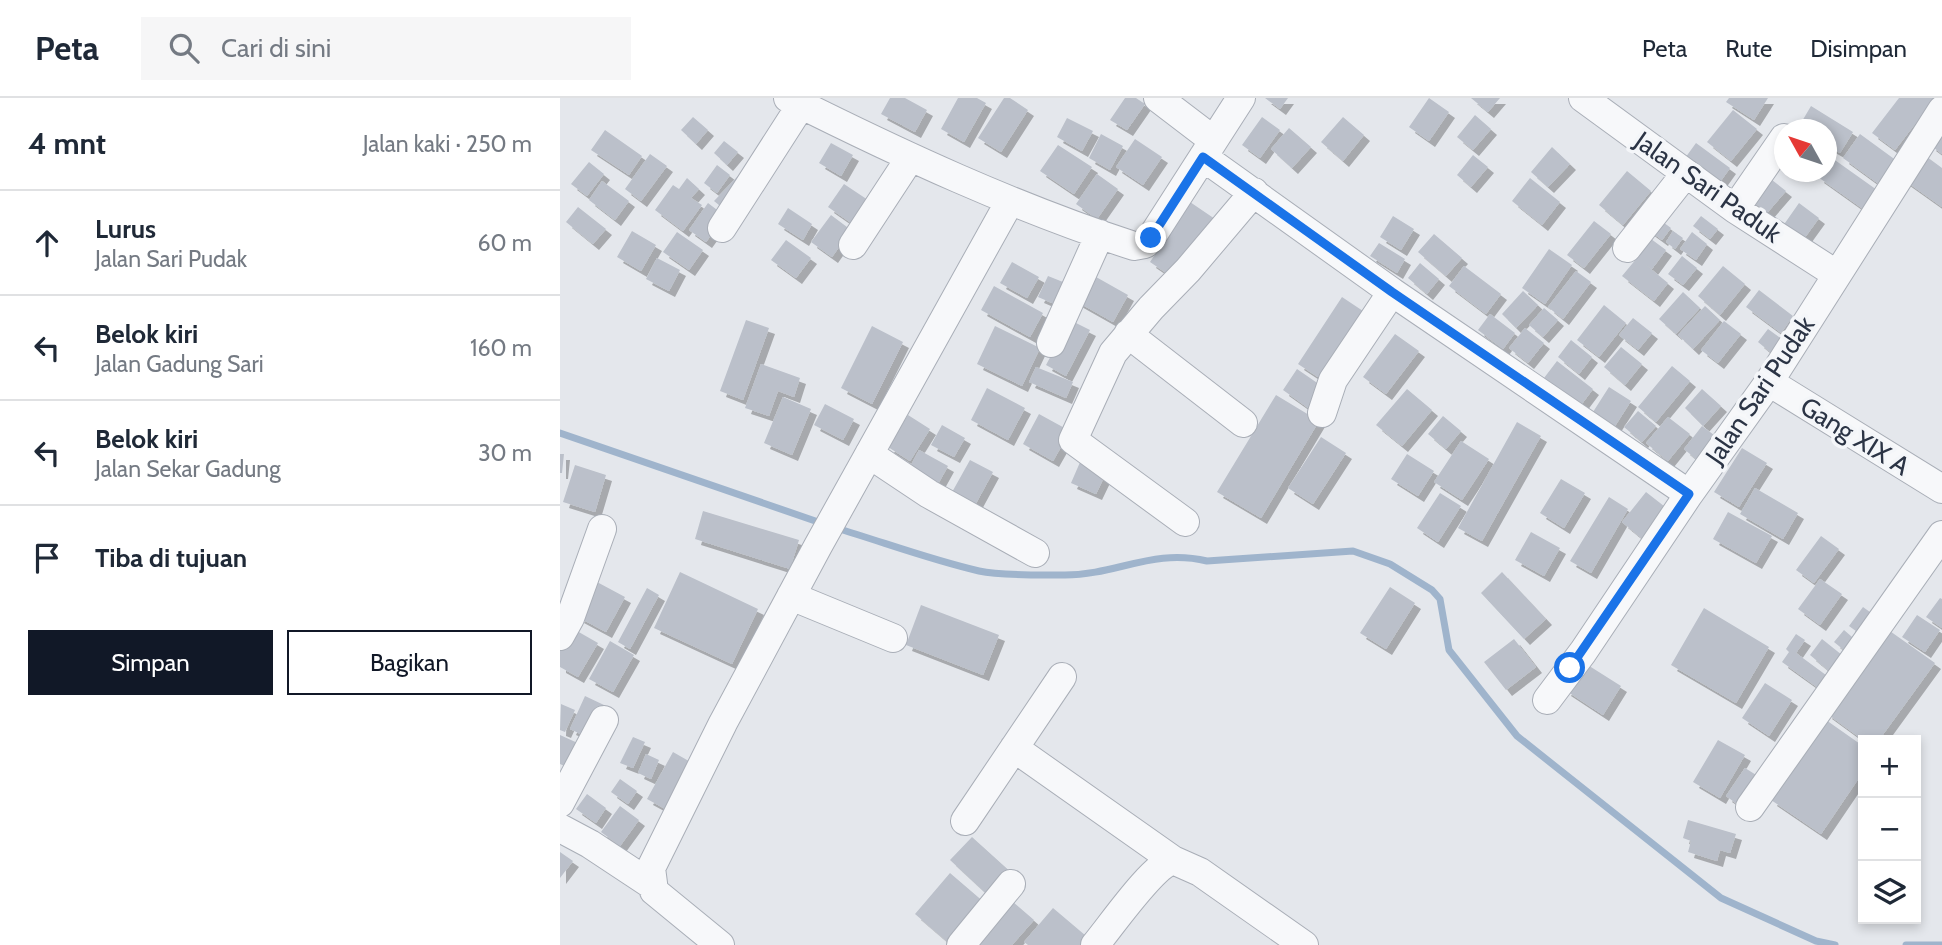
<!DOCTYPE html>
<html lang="id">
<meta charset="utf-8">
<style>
:root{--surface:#fff;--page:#f6f6f7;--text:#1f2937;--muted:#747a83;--line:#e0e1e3;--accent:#111827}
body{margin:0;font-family:Cabin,sans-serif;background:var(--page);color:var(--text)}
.controls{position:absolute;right:21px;bottom:21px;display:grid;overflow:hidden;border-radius:0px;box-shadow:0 4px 10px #0003}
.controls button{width:63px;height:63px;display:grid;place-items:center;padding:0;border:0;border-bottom:2px solid var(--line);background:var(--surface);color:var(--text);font:35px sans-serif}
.compass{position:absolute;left:1214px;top:21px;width:63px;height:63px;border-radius:50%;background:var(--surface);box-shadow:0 4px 10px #0003;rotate:310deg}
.stop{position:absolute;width:21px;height:21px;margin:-16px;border:5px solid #1a73e8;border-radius:50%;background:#fff}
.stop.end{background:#1a73e8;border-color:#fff;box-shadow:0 2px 7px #0008}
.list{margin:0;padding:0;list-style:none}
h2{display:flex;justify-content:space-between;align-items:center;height:91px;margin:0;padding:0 28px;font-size:30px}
h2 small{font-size:23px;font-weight:400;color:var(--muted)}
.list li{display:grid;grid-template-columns:46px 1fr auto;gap:21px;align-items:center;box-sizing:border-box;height:105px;padding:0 28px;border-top:2px solid var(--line)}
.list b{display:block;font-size:26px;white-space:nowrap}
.list p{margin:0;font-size:23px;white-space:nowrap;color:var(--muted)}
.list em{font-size:23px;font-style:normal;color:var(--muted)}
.actions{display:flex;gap:14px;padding:21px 28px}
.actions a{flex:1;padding:16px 0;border:2px solid var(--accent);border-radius:0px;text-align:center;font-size:24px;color:var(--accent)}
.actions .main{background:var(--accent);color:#fff}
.icon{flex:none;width:38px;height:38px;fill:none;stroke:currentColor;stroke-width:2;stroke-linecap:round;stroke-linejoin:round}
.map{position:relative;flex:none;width:1382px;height:847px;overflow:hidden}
header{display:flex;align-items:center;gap:42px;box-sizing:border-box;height:98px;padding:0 35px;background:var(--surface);border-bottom:2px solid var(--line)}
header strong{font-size:33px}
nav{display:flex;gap:38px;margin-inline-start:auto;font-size:24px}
.search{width:490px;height:63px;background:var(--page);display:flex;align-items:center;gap:18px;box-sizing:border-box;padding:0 24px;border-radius:0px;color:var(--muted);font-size:26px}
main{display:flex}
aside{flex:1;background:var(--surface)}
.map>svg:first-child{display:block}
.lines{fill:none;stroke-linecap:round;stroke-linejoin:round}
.stream{stroke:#9fb4cc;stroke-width:7}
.building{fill:#bbc0ca;filter:url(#shadow)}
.minor-casing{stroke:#a9aeb7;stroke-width:30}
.minor{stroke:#f7f8fa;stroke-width:28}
.route{stroke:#1a73e8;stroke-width:9}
.labels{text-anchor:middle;stroke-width:7;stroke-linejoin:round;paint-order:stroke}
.street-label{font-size:26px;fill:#2b3445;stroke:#f4f6f9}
</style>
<header>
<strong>Peta</strong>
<div class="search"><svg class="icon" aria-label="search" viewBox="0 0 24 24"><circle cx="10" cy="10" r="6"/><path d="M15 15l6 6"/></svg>Cari di sini</div>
<nav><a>Peta</a><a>Rute</a><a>Disimpan</a></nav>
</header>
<main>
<aside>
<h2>4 mnt<small>Jalan kaki · 250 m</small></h2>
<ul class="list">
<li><svg class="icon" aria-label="ahead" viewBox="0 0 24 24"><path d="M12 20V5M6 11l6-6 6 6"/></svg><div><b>Lurus</b><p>Jalan Sari Pudak</p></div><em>60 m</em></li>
<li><svg class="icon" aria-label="left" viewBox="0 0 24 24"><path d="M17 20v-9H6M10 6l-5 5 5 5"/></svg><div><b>Belok kiri</b><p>Jalan Gadung Sari</p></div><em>160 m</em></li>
<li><svg class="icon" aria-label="left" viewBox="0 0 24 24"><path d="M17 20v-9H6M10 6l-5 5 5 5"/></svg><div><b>Belok kiri</b><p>Jalan Sekar Gadung</p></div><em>30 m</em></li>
<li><svg class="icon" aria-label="arrive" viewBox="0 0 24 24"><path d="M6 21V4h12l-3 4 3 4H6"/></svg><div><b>Tiba di tujuan</b></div></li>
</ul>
<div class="actions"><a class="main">Simpan</a><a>Bagikan</a></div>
</aside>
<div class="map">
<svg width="1382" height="847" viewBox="0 0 1382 847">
<defs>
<filter id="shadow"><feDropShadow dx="6" dy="6" stdDeviation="0" flood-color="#0004"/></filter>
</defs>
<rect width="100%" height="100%" fill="#e4e7ec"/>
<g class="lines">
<path class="stream" d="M0 335 264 426
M276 430C323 444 371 462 419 473 442 478 481 477 505 477 557 477 593 450 647 463L793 453 830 466 872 492 880 501 889 552 957 638 1161 800 1256 843 1275 847
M1346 847H1382"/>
</g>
<path class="building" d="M330 0H345L367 12 355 34 321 16Z
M398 0H417L426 5 404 44 381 31Z
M444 0H450L468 12 441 54 418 40Z
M565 0H576L585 6 567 32 550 22Z
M705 0H728L720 11Z
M869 0 889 14 869 43 849 29Z
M911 0H940L928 14Z
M1169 0H1208L1194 22 1166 4Z
M1339 0H1375L1335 52 1312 35Z
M1251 8 1293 34 1280 55 1266 47V32L1238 30Z
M1173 12 1197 31 1171 63 1147 44Z
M915 17 931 31 913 52 897 39Z
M133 19 148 32 136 46 121 32Z
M702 19 720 32 700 60 682 47Z
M783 19 804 37 783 63 761 44Z
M507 20 533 33 522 53 497 39Z
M729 30 751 49 732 70 711 51Z
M1382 30V56L1370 47Z
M45 32 82 58 69 77 31 52Z
M541 36 563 48 550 72 529 60Z
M1300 36 1337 63 1320 87 1283 60Z
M575 41 602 59 583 87 556 69Z
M164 43 178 54 167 67 154 55Z
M271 45 293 57 281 78 259 65Z
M1136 45 1170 70 1155 91 1120 67Z
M498 47 532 69 514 96 480 73Z
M992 49 1010 66 988 89 971 74Z
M90 56 107 68 81 103 65 91Z
M1363 56 1382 70V109L1344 82Z
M913 57 928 69 911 89 897 77Z
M1272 60 1317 92 1303 111 1258 79 1262 74H1266V67Z
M29 64 44 76 27 98 11 86Z
M157 67 170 77 157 95 144 85Z
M1067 73 1091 93 1063 127 1039 107Z
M537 76 558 91 537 121 516 106Z
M178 78 188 87 165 112 154 103Z
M1207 78 1226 93 1207 115 1189 100Z
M127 80 139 91 131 100 142 107 123 133 95 112 113 87 119 91Z
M970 80 1000 104 982 127 952 103Z
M42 83 69 103 55 122 29 102Z
M284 86 311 104 294 127 268 109Z
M630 104 655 121 615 181 590 164Z
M148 105 165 118 146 144 129 132Z
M1239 105 1259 120 1238 149 1218 135Z
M18 109 46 131 33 146 6 124Z
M228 110 252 126 243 142 218 126Z
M271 117 291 132 272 159 251 144Z
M833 118 854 131 841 152 820 139Z
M1141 118 1158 131 1150 141 1133 128Z
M1096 119 1111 130 1102 142 1087 131Z
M1034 123 1051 136 1024 170 1007 157Z
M72 133 96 147 81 173 57 159Z
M1113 133 1123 140 1115 151 1106 144Z
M117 134 143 152 129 172 103 154Z
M1132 134 1147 146 1136 162 1120 151Z
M874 136 902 160 886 178 858 154Z
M1087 138 1106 152 1092 171 1086 167 1108 185 1094 203 1062 178 1077 160 1073 156Z
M226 142 251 160 236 180 211 162Z
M819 145 845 161 837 175 810 158Z
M989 151 1012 167 985 206 962 190Z
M1122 158 1137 170 1123 187 1108 176Z
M97 160 120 172 109 193 86 181Z
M452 164 479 179 467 200 440 185Z
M860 165 879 181 867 196 848 180Z
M904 168 941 196 926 216 889 188Z
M1163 168 1185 186 1160 217 1138 198Z
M1016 173 1031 184 1003 221 988 209Z
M529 175 568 197 553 224 514 202Z
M488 178 508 186 499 208 478 199Z
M434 188 483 215 470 239 421 212Z
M1199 192 1233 218 1221 235 1186 209Z
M963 193 978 207 956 230 942 216Z
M1123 194 1140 210 1116 236 1099 221Z
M782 199 809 217 764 283 738 266Z
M1044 207 1066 225 1039 259 1017 242Z
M1145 208 1160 222 1133 251 1118 237Z
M984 210 998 222 983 239 969 227Z
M930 216 955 235 943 251 918 232Z
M1073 220 1092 235 1078 252 1059 237Z
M186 222 209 230 183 302 160 293Z
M510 222 530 232 506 278 486 267Z
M1164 223 1181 236 1158 265 1141 252Z
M312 228 343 244 312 306 281 290Z
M435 228 480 250 462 288 417 266Z
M965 230 984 245 968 265 949 250Z
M1208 231 1226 244 1215 258 1198 244Z
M835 236 859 253 826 296 803 279Z
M1011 242 1032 259 1019 276 998 259Z
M1061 249 1082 266 1065 287 1044 269Z
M997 263 1033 291 1021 307 984 280Z
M201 266 240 280 234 299 218 293 209 318 185 310Z
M1112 268 1130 283 1096 324 1078 309Z
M476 269 513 284 506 300 469 284Z
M737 271 766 291 751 312 723 292Z
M1049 289 1071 303 1055 328 1033 314Z
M427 290 465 310 448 342 411 322Z
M847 291 872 312 842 348 816 327Z
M1142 291 1161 308 1143 328 1125 310Z
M716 297 759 323 701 420 657 394Z
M223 299 251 311 232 357 204 345Z
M265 306 294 321 283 342 254 327Z
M1078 313 1096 328 1082 344 1064 329Z
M479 316 510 333 493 363 463 346Z
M348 317 370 331 350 363 328 349Z
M883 318 901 333 886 351 868 336Z
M1108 319 1130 336 1108 363 1086 345Z
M957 324 981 338 922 443 898 430Z
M382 327 405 340 394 359 371 347Z
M1142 328 1154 337 1136 361 1124 351Z
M761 339 786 355 753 406 728 390Z
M901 343 929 361 902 402 874 384Z
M1182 350 1207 365 1179 409 1154 394Z
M359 352 388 368 378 386 349 371Z
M0 356H4L2 375H0Z
M847 356 874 373 858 398 831 381Z
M410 362 433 374 414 409 391 396Z
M521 362 547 373 536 396 511 385Z
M15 367 46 377 35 414 3 404Z
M1001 381 1025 395 1004 430 980 415Z
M1195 390 1238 415 1223 441 1180 416Z
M1086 394 1109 412 1085 443 1062 424Z
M880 395 901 408 878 444 857 430Z
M1049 399 1068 411 1031 475 1010 463Z
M143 413 239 442 230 471 135 441Z
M1168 414 1212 438 1196 465 1153 441Z
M971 434 1000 450 984 478 955 462Z
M1261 438 1279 451 1254 485 1236 472Z
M120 474 198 511 172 566 94 530Z
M942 474 986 521 964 541 921 495Z
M1260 481 1282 496 1260 527 1238 511Z
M37 484 65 499 46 534 18 519Z
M830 489 855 505 826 551 800 535Z
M87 490 99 497 70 551 58 544Z
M1380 500 1382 501V530L1366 519Z
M361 507 439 537 423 577 346 547Z
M1303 509 1314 517 1300 536 1289 528Z
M1144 510 1209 549 1176 605 1111 567Z
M1357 517 1380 532 1365 554 1342 539Z
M10 529 38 545 18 579 0 569V547Z
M1327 531 1375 565 1319 642H1303L1266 615Z
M1284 532 1299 545 1290 557 1274 544Z
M1236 536 1245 542 1236 555 1270 580 1261 592 1222 564 1229 554 1226 551Z
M954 541 976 569 946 592 924 564Z
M1262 541 1287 561 1274 577 1250 557Z
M50 543 74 557 53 594 29 581Z
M1023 564 1061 588 1043 617 1005 592Z
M1205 585 1232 602 1209 638 1182 620Z
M25 598 44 607 29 640 10 631Z
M1 606 15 612 5 634 0 632Z
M1266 622 1303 648V674L1261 736 1211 702Z
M0 637 22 647 11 671 0 666Z
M73 639 85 644 73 670 60 665Z
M1158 642 1185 657 1160 700 1133 684Z
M113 654 134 666 109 713 87 701Z
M86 656 99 662 91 681 78 675Z
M1185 670 1201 680 1181 709 1166 698Z
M60 681 77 693 68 706 51 694Z
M27 696 46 710 36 725 16 711Z
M60 708 79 722 60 748 41 734Z
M1128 722 1176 736 1170 755 1160 752 1157 763 1128 754 1131 743 1123 740Z
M412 739 454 777 432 801 390 762Z
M0 754 13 763 0 780Z
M390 775 425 805 390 846 355 816Z
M446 798 474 822 452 847H409Z
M493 810 532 843 528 847H468L464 844Z"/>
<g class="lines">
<g class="minor-casing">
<path id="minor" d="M228 0C340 56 454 109 574 148L585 146 591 140 681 0
M598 0 653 42
M1023 0 1175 111 1276 176
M643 59 832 194 1129 396
M1175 111 1224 40
M162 130 241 7
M293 147 350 60
M1067 150 1126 75
M568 236 683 325
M491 245 540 136
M1209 284 1382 391
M762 315 773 282 832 194
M309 356 369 396 475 455
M625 424 513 342 553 255 591 210 628 172 694 94
M231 498 333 540
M0 538 10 520 42 431
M987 602 1023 554 1129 396 1209 284 1382 12
M454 650 613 762
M0 705 44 622
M1190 709 1382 437
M405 723 502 579
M0 730 30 746 92 787
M160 847 94 793 91 770 163 625 258 448 450 103
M401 847 451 786
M535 847C551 828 592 768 613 762L640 774 744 847"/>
</g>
<use href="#minor" class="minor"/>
</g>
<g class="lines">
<path class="route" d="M591 140 643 59 832 194 1129 396 1010 570"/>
</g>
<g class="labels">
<g class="street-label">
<text transform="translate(1148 89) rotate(35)" y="9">Jalan Sari Paduk</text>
<text transform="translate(1200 292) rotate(-56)" y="9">Jalan Sari Pudak</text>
<text transform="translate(1295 338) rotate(32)" y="9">Gang XIX A</text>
</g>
</g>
</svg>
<div class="controls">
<button>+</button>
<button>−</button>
<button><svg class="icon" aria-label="layers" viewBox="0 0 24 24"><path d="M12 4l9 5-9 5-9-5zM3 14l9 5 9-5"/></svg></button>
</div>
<svg class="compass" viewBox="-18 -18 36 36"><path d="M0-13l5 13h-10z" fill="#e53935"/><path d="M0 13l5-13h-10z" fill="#747a83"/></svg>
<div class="stop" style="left:1010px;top:570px"></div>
<div class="stop end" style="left:591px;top:140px"></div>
</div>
</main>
